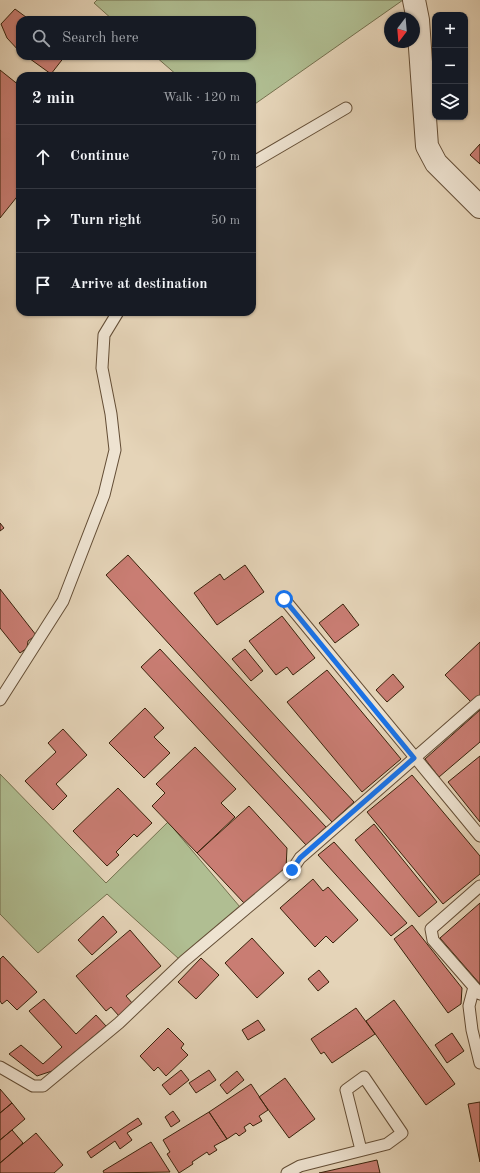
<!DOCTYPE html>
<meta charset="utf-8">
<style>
:root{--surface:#171b24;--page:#242831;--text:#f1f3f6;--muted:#9ea1a6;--line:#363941}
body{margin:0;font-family:"Old Standard TT",serif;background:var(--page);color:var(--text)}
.controls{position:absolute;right:12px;top:12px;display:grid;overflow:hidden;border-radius:8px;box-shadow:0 1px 3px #0004}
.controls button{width:36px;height:36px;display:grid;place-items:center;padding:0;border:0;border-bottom:1px solid var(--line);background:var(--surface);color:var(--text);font:20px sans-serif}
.compass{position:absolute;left:384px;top:12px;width:36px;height:36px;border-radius:50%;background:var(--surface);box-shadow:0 1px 3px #0004;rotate:196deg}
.stop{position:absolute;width:12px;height:12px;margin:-9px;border:3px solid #1a73e8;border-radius:50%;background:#fff}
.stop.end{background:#1a73e8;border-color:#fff;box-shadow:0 1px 4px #0008}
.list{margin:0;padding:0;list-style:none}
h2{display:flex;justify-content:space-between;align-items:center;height:52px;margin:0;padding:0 16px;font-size:17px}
h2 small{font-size:13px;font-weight:400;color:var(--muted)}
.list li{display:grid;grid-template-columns:26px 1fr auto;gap:12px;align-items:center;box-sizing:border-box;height:64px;padding:0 16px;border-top:1px solid var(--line)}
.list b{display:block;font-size:15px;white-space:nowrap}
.list em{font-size:13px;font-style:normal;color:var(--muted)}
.icon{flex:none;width:22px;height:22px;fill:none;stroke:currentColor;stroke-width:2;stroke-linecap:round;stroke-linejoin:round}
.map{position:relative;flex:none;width:480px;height:1173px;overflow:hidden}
.search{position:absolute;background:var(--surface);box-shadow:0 1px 3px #0004;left:16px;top:16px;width:240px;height:44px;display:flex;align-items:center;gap:10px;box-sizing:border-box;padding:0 14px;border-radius:12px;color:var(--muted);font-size:15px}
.panel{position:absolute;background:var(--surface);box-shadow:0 1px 3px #0004;left:16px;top:72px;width:240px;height:244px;border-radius:12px}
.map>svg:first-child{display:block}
.green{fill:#b0be92;stroke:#74704e}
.building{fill:#c97d73;stroke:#39220b}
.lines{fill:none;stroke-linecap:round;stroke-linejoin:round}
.lane-casing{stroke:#644e36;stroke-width:13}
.street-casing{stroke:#644e36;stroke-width:24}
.lane{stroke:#eee3d1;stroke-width:11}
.street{stroke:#eee3d1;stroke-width:22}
.route{stroke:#1a73e8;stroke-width:5}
</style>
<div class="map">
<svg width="480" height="1173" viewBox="0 0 480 1173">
<rect width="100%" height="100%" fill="#e5d4b8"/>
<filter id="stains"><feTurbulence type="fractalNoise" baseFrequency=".005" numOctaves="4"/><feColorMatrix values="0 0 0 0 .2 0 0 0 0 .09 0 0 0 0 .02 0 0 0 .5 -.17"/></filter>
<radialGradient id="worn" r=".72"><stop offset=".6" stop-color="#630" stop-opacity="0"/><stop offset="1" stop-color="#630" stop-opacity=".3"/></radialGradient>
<path class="green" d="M97 0H403L252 106V76H178L155 56H252V20H113L94 3Z
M0 774 106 883 168 822 240 907 179 959 107 894 38 953 0 914Z"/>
<path class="building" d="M15 9 30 20H20V52L7 38 1 24Z
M26 56H65L51 74Z
M0 70 20 86V193L0 218Z
M480 144V164L470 155Z
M0 523 4 528 0 531Z
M128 555 354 802 332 822 106 575Z
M245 565 264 592 217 625 194 593 220 574 224 580Z
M0 589 36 635 28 641 27 648 20 653 0 628Z
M343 604 359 625 335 643 319 623Z
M282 616 315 658 293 675 287 667 276 675 249 641Z
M480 642V695L471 702 445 675Z
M160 649 326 827 306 845 141 667Z
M245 649 263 671 251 681 232 659Z
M327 670 401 759 362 792 287 702Z
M393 674 404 687 387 702 376 690Z
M145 708 164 728 154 737 170 753 144 778 109 743Z
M480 710V742L439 777 425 759Z
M63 729 87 755 56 784 67 796 53 810 25 781 56 752 48 743Z
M195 747 236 789 221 803 235 817 197 853 152 806 165 793 156 784Z
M480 756V822L448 782Z
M412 775 480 856V874L443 904 367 812Z
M118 788 152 823 137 837 134 834 116 852 119 855 107 866 73 831Z
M249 806 287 848 286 869 244 903 197 853Z
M374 824 437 902 419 917 355 840Z
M334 842 407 923 391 936 318 855Z
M313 879 323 891 328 887 358 920 333 943 326 936 315 947 280 908Z
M480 903V984L440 938Z
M103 916 117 932 92 955 78 940Z
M412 925 462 988 461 1004 448 1013 394 939Z
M130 930 161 966 126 996 133 1004 119 1016 111 1007 106 1011 76 976Z
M252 938 284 973 257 998 225 963Z
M3 956 37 992 17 1010 7 1000 2 1004 0 1001V959Z
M201 958 219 975 196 999 178 982Z
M319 970 329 982 318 991 308 979Z
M44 999 76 1034 96 1015 106 1026 52 1071 37 1076 9 1054 21 1045 43 1064 62 1047 29 1011Z
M394 1000 455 1084 426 1105 366 1021Z
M356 1008 375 1034 332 1063 324 1052 321 1054 311 1039Z
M258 1020 265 1030 248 1040 242 1030Z
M168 1028 184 1044 181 1048 188 1055 166 1076 158 1067 154 1071 140 1056Z
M452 1033 464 1051 447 1063 435 1045Z
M181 1070 189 1080 170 1095 162 1085Z
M209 1070 216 1080 196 1093 189 1083Z
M237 1071 244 1080 227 1094 220 1085Z
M285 1078 315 1119 289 1138 259 1097Z
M251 1084 268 1110 259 1116 262 1121 253 1126 250 1123 244 1127 246 1131 239 1136 236 1133 227 1139 209 1112Z
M0 1089 12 1103 0 1113Z
M480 1102V1162L468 1104Z
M12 1103 25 1119 0 1140V1113Z
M173 1111 180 1121 171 1127 165 1117Z
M209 1112 227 1139 214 1146 217 1150 209 1155 207 1152 192 1162 193 1164 179 1173 167 1154 170 1152 163 1140Z
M138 1118 142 1124 127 1133 132 1140 120 1149 115 1141 91 1158 87 1152Z
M12 1130 23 1143 0 1163V1140Z
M36 1133 63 1165 54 1173H0V1163Z
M151 1142 170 1172 104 1173 103 1171Z
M377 1160 380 1173H319Z"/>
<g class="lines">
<g class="lane-casing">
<path id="lane" d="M252 163 346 108
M284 599 480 836
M0 700 63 601 104 495 115 450 111 414 102 368 104 335 118 312
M480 886 431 929 433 940 480 994
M474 987 469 1006 472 1030 480 1063
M0 1067 33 1086H43L119 1023 184 961 292 870 300 858 480 701
M287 1173 300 1166 387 1144 402 1133 364 1077 346 1090 361 1150"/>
</g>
<g class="street-casing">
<path id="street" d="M414 0 418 20 427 146 436 163 480 207"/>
</g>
<use href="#lane" class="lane"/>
<use href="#street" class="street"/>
</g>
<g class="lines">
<path class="route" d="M284 599 414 758 300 858 292 870"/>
</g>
<rect width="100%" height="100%" filter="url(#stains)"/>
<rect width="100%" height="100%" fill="url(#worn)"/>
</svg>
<div class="controls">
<button>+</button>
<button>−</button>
<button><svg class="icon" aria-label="layers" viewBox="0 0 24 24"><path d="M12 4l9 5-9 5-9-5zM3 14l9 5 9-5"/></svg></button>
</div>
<svg class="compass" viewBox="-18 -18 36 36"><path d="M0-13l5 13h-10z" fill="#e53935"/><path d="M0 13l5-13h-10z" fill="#9ea1a6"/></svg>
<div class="stop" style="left:284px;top:599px"></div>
<div class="stop end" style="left:292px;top:870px"></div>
<div class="search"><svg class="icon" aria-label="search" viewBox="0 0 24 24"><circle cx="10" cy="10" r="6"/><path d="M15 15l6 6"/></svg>Search here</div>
<section class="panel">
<h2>2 min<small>Walk · 120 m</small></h2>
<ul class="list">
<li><svg class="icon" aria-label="ahead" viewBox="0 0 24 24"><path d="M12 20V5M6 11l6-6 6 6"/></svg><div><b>Continue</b></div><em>70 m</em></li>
<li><svg class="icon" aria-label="right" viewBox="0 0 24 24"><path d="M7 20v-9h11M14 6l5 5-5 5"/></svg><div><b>Turn right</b></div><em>50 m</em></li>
<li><svg class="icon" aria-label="arrive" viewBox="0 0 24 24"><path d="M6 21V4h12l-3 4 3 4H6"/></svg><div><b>Arrive at destination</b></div></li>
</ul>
</section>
</div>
